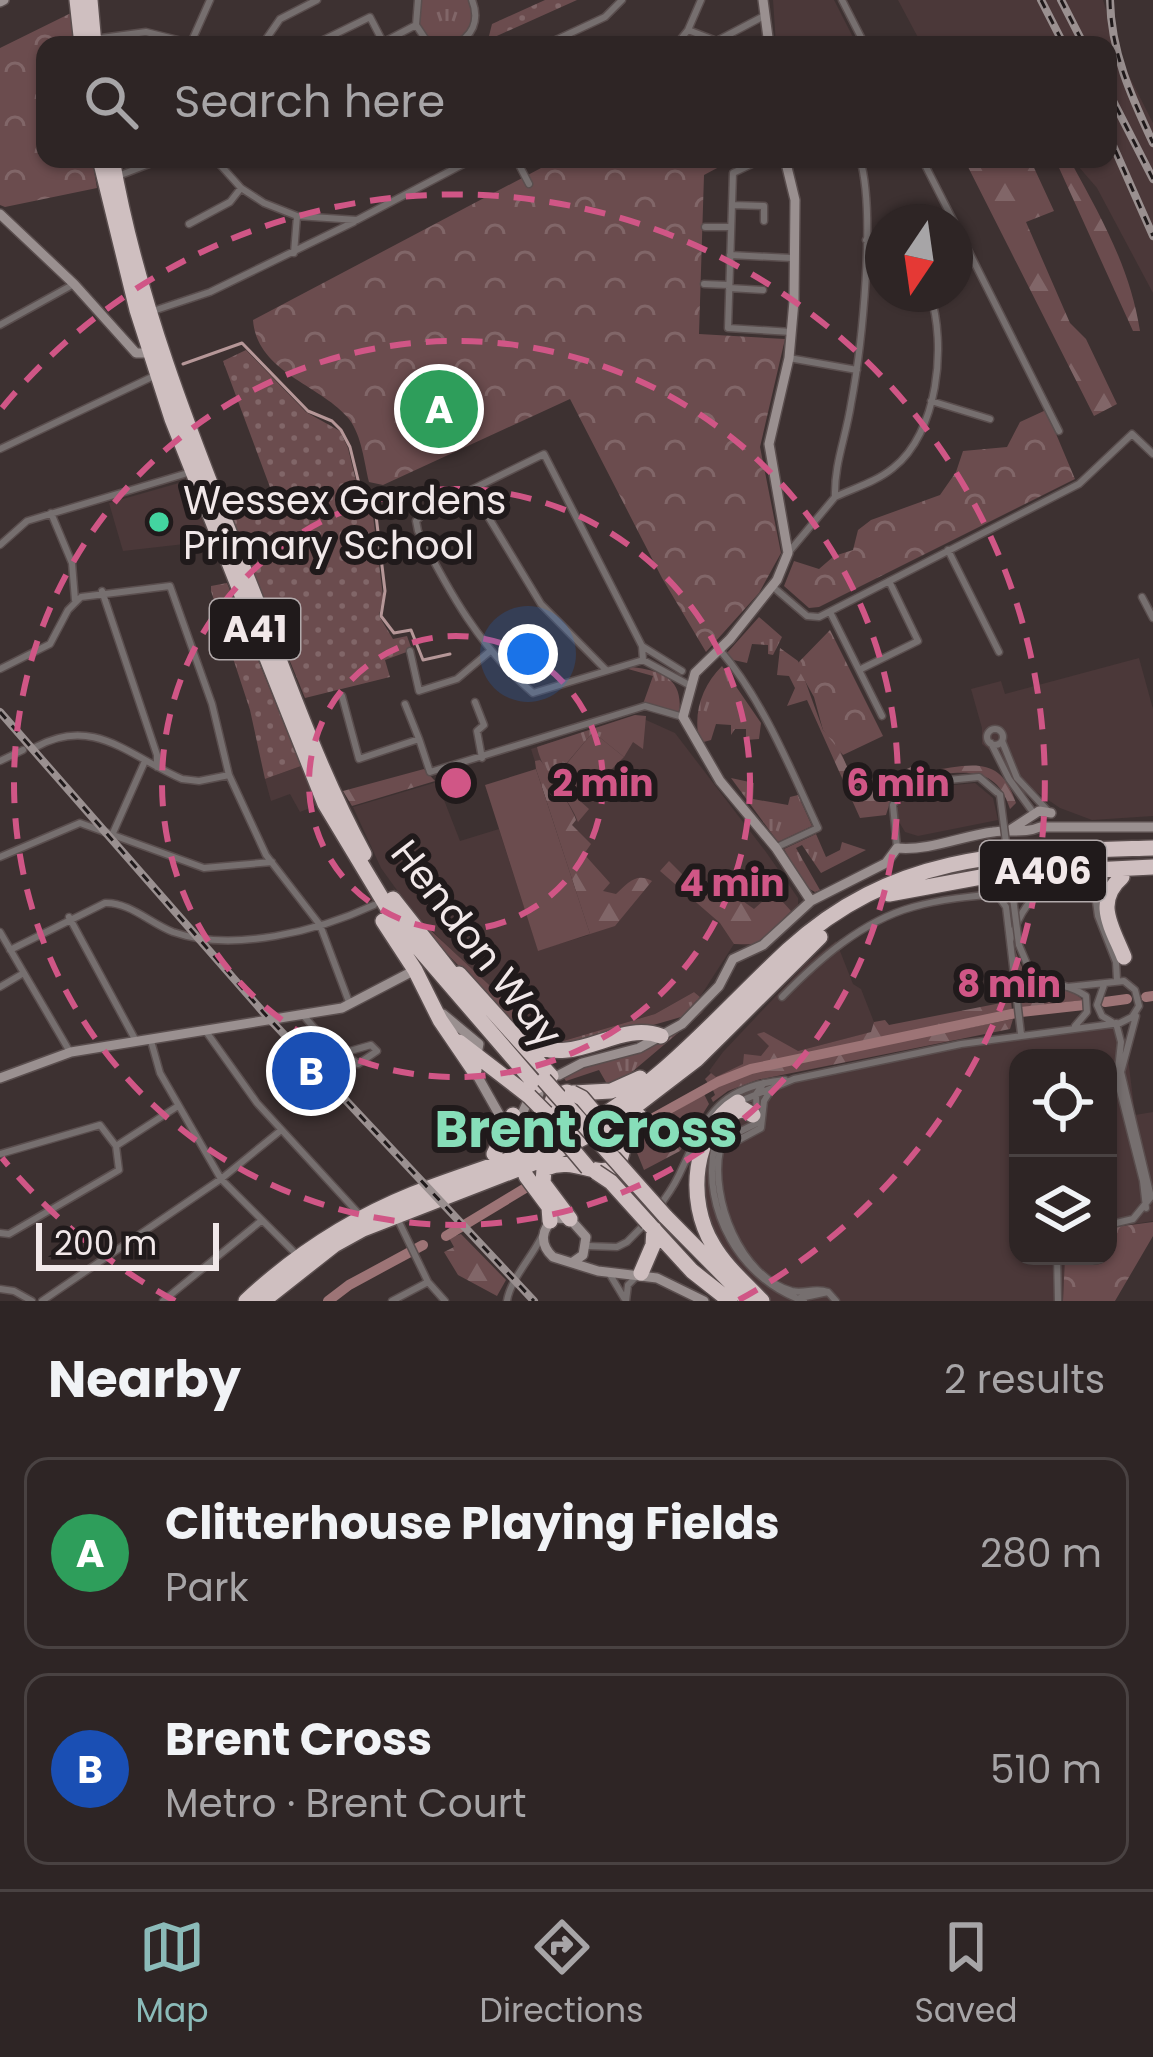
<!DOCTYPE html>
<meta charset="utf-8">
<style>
:root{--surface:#2e2525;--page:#362d2d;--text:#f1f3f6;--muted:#a7a5a7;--line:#494242;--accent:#8bbbb9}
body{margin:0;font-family:Poppins,sans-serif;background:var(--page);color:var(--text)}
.controls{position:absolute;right:36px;bottom:36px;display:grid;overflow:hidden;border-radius:24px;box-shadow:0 3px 9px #0004}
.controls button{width:108px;height:108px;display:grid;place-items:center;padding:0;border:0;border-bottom:3px solid var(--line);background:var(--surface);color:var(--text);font:60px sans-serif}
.compass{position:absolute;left:865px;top:204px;width:108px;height:108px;border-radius:50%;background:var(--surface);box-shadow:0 3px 9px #0004;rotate:193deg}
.scale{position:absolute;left:36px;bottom:30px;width:183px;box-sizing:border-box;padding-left:12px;border:6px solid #f1e8e9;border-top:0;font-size:33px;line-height:42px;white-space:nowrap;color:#f1e8e9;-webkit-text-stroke:9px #201a1b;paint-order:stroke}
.you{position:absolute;left:528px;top:654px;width:42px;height:42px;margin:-30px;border:9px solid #fff;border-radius:50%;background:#1a73e8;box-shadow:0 0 0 18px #1a73e833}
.badge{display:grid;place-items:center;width:78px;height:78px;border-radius:50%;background:var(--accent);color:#fff;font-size:39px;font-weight:700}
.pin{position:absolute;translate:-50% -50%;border:6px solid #fff;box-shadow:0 3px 12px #0006}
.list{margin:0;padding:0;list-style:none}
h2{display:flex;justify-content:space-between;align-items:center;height:156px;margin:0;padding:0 48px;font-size:51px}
h2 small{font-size:39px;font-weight:400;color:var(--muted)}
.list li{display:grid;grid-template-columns:78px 1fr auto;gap:36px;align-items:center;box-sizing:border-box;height:192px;margin:0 24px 24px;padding:0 24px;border:3px solid var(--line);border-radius:24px}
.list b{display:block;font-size:45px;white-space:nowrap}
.list p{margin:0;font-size:39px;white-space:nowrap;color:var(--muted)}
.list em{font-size:39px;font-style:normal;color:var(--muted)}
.icon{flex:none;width:66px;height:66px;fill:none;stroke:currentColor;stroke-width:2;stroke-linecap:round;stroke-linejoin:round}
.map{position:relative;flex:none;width:1153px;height:1301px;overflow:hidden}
.search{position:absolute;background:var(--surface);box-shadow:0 3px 9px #0004;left:36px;right:36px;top:36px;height:132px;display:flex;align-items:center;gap:30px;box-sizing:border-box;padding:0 42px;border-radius:24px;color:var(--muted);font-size:45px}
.sheet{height:588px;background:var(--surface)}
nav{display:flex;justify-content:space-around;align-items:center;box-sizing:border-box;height:168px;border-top:3px solid var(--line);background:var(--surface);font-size:33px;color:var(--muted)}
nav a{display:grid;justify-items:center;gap:6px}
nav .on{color:var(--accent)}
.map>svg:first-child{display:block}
.built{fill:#4b3839}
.grass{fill:url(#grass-tufts)}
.forest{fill:url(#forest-firs)}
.park{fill:url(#park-crowns)}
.garden{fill:url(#garden-dots)}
.pitch{fill:#6b4c4e}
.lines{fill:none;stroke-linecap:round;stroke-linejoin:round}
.stream{stroke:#b69798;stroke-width:3}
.river{stroke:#9d7476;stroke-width:10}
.street-casing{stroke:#5a4e4e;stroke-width:9}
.secondary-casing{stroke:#5a4e4e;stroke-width:12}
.highway-casing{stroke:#5a4e4e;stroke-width:18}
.street{stroke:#766f6f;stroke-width:6}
.secondary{stroke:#9a9090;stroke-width:9}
.highway{stroke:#cfbfc0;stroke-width:15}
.rail-casing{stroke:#9a9090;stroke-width:8}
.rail{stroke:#201a1b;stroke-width:3;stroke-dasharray:9;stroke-linecap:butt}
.street-bridge-casing{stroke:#5a4e4e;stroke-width:9;stroke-linecap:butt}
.highway-bridge-casing{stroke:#5a4e4e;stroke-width:18;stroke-linecap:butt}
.street-bridge{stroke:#766f6f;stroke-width:6}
.highway-bridge{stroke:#cfbfc0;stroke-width:15}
.ring{fill:none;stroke:#d05686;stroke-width:6;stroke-dasharray:21 15}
.poi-dot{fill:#43d4a0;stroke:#201a1b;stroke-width:4.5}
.labels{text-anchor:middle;stroke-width:12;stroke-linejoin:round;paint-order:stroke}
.shield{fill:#201a1b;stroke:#b2aaab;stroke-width:3}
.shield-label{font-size:36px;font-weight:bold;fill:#f1e8e9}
.poi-label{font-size:39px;fill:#f1e8e9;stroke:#201a1b;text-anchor:start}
.street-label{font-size:39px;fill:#f1e8e9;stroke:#201a1b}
.district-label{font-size:51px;font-weight:bold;fill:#87deb9;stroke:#201a1b}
.centre{fill:#d05686;stroke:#201a1b;stroke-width:6}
.ring-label{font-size:36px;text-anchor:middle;font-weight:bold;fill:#d05686;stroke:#201a1b;stroke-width:12;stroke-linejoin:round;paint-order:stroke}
</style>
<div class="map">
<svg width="1153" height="1301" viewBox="0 0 1153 1301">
<defs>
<pattern id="grass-tufts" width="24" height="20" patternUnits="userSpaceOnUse" patternTransform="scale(3)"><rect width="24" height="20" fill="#6b4c4e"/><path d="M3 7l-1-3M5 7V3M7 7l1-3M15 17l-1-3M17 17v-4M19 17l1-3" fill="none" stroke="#816668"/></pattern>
<pattern id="forest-firs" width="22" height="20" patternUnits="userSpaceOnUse" patternTransform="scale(3)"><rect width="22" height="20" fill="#6b4c4e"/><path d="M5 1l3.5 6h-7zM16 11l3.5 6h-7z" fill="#816668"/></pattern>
<pattern id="park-crowns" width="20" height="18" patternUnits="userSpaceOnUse" patternTransform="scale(3)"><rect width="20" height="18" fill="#6b4c4e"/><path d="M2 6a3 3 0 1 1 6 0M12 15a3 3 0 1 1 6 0" fill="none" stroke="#816668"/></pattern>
<pattern id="garden-dots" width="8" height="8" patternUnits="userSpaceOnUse" patternTransform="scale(3)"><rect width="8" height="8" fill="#6b4c4e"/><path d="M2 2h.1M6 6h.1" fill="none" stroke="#816668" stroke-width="1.8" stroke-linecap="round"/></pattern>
</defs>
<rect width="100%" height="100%" fill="#3d3131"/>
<path class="built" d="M773 0H834L857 45H776Z
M898 0H1103L1121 60 1153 123V293L1097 188 1072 159H1108V45H922Z
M186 481 211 541 123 551 109 503Z
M1139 658 1153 709V816L1092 820 1060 808 1026 785 1012 791 993 753 982 744V728L971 689 1001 681 1005 694Z
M635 715 675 733 766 852 798 898V905L765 937 748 946 734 944 700 997 694 992 655 1014 560 1042 531 1028 412 911 381 868 353 807 437 782 460 841 499 829 538 950 589 935 531 749Z
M301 766 317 805 300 812 290 794 271 801 265 779Z
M975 783 993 798 998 820 918 836 905 832 898 820V804L912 789Z
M836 941 853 984 861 989 874 1022 872 1032 744 1065 716 1078 709 1071 723 1052 807 963Z
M1114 1023 1127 1050 1135 1115 1153 1112V1221L1108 1228V1058H1018V1256H1065L1063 1301H768L718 1246 705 1214V1156L724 1118 756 1087H774L986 1039Z"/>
<path class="grass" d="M418 0H472L471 33 452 45 426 40 416 25Z
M759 617 782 637 773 655 768 654V645L752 644 747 663 729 659 727 653Z
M722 666 761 723 759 739 746 740V729H735L731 735V725L716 724 711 740 700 743C692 714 702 686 722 666Z
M632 667C663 671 684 679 679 714L643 704 653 676 628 669Z
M635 715 646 716 643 749 633 742 624 757 593 732 554 778 589 809 578 822C569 796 543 776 537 747Z
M731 778 754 783 753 799 788 805 790 797 798 795 812 826 778 842Z
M816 834 826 857 840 850 842 842 866 850 821 873 802 845 796 848 820 890 815 892 806 887 784 849Z
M393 888 427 927 546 1038 560 1042 655 1014 694 992 700 997 681 1017 570 1049 529 1038 420 926Z
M704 1011 626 1077 607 1084 599 1070 566 1081 563 1077 575 1069 653 1046Z"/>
<path class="forest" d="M964 159H1030L1054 211 1026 222 1070 323 1086 339 1117 404 1094 416Z
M1055 159H1068L1072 164C1102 219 1130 268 1140 331H1133Z
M780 648 798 661 823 730 838 746 860 796 876 783 920 763 926 771C969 766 1000 752 1016 803L1010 809C999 773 976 770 943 774 931 776 915 776 905 782 893 789 890 803 886 815L860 818 807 700 787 706 795 688 789 676 777 675Z
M540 760C546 766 575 813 576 820L572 825 591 844 584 854 610 883 603 891 616 894C628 883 636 872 652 881L615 926 590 934 536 769 535 761Z
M424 769 435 781 352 806 343 791Z
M669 861 694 886 721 899 733 894 754 909 763 901 754 882 762 879 791 911 758 944H734L720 923 660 871Z
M1013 941C1029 1007 1052 970 1083 1000L1019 1008Z
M1011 1001 1012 1010 996 1016 751 1067 710 1086 705 1079 711 1073 716 1077 743 1064 744 1054 761 1056 769 1046 757 1034 764 1032 798 1051 871 1032 874 1022 885 1020 889 1025Z
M1013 1019 1010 1029 757 1080 728 1091 713 1102 711 1098 715 1095 712 1088 751 1071Z
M704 1094 709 1104 680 1151 644 1170 631 1138Z
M461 1234 506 1280 497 1296 458 1275 444 1252 454 1247 449 1238Z"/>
<path class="park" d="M71 13 75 45H45V159H92L97 188 5 207 0 205V48Z
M558 159H734L704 175 699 334 785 339 760 447 781 553 759 593 706 652 662 578 570 399 383 485 369 482C364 462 362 436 349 419 322 385 257 373 253 320Z
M1046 410 1075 479 819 607 809 608 784 586 794 561 819 569 834 556 853 550 858 530 871 520 940 495 956 472 963 451 1007 447 1020 422Z
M830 630 883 736 843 755 823 730 814 697 796 665Z
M1153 1222V1236L1115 1301H1063L1065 1256H1108V1228Z"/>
<path class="garden" d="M545 0H577L488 40 492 24Z
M246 350 306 412 340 431 348 448 359 493 372 508 383 596 379 616 393 639 407 636 412 650 385 660 390 677 305 698 230 514 277 506 223 361Z
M227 583 301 766 265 779 250 710 211 591V586Z"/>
<path class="pitch" d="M593 732 624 757 580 801 554 779Z
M536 769 590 934 538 951 485 785Z"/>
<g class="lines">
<path class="stream" d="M183 364 242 343 308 411 332 421 341 430 350 447 361 492 375 507 385 591 381 616 394 633 411 630 423 660 450 654"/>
<path class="river" d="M1146 997 1153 996
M1105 1002 1127 999
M628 1132 718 1082 751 1069 1021 1012 1084 1005
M446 1236 537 1181
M328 1301 349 1285 423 1245"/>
<g class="street-casing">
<path id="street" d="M418 0 416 25 426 40 438 45
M842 0 865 45
M688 30 714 40
M94 39 146 32 190 43
M190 45 210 0
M262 45 280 19 317 0
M313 45 370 17 383 42
M378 45 416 25
M452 45C473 38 480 20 472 0
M545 45 605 17 622 0
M676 45 688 30 701 0
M709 45 764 16
M215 159 241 188 264 203 297 216 357 220 473 159
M516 159 529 184
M922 159 954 222
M752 164 733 173 728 328 792 332
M118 176 162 159
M732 205 764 206V221
M189 224 230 202 241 188
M955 224 1059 431
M705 227H731
M866 240 883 245
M294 253 297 216
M730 255 792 258
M704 284 729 285
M729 288 763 290
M153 311 210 292 354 222
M0 325 74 284
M789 358 857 370
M931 401 990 419
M0 449 154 376
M472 490 541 604 605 669
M835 497C854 488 876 482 893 468 938 433 947 345 930 294
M51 513 72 563 75 600
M0 545 27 521 191 472
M948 550 999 652
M788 553 835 497C834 464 846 437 851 404 862 346 876 213 860 159
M772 586 807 616 819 617 1079 484 1132 434 1153 454
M102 591 157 755V767
M1142 597 1153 618
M830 612 882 716
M642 646 682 671
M720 650C763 700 790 768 818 828L777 847
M410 651 419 691 457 679 489 652
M643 660 642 646 544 454 424 513 416 521 418 531C449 592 480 648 533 693L643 660 689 685
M0 669 50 644 68 610 81 597 170 586 212 704 229 775 266 855 320 925 349 1002
M859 670 918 641 889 581
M342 696 359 759 419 739 430 772 645 706 683 717
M475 702 484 725 477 731 482 758
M405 704 419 739
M987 737a8 8 0 1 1 16 0a8 8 0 1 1-16 0Z
M1002 741 1017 778 1048 811
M991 743 1009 779 1035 815
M36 747C94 715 130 757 182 779L199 781 229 775
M0 761 23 750
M113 833 145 761
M897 848 893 805 900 792 917 783 979 777 1000 795
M0 857 80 823 204 868 272 862
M999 897 1006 907 1021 1034
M69 917 136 1041
M0 932 70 1052
M1010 941C1022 904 1039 883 1079 878L1094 887 1098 916 1116 962 1117 980
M10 950 105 903C129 902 150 923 173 932 233 953 318 931 374 905
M1030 971C1047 985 1069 983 1086 996L1087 1012 1075 1026
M1104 985 1097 1005 1102 1016 1112 1022
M0 987 22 974
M782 997C818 960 862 921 913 907 955 895 1000 895 1043 889
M302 1014 324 1039 358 1064 377 1051 371 1045 343 1053
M1116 1023 1121 1042 1117 1079 1143 1181 1146 1208
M205 1030 257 1103 360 1215
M151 1041 160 1073 221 1179 297 1255
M764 1083 756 1094 757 1123 715 1144C700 1210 742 1281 804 1301
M771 1090 764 1101 761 1128 720 1150C710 1198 740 1277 792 1291 805 1294 815 1287 828 1292
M728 1101 738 1102 794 1079 961 1044 1120 1023 1132 1017 1139 1006 1135 990 1124 981 1067 987
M0 1154 100 1125 116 1146
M398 1220 428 1282 445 1301
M1108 1225 1133 1219 1151 1197 1121 1072 1136 1016
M0 1233 9 1234 119 1170 116 1146 178 1106
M587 1246 617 1247 627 1242C646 1224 668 1198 679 1175 705 1120 716 1086 785 1080
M1057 1256 1058 1301
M609 1273 624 1298
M0 1289 14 1291 32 1301
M828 1292 836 1301
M800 1298 828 1292
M42 1301 221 1179 280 1131
M163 1301 261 1221
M392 1301 428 1282
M507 1301C510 1280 532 1257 542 1236
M626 1301 628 1285 638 1275"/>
</g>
<g class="secondary-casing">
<path id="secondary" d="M763 0 769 45
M0 2 4 0
M785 159 795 200 794 301 789 358 769 444 788 553 777 580 730 639 695 673 683 717 720 781 776 848 811 901
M0 214 74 284 136 353H150
M1010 830 1039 811 1051 813
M443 1014 479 1044 474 1070 504 1123H518L526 1105 539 1094
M559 1075 582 1063 639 1048 682 1024 719 986 733 959 763 945 811 901 886 863 897 848C930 851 961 836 993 832 1010 829 1024 834 1040 827H1153
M0 1078 71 1052 342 1008 415 970
M573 1262 583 1255 586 1237 570 1219 555 1218C541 1229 539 1244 553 1257L598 1271 657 1278 704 1301"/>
</g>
<g class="highway-casing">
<path id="highway" d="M77 0 82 45
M90 0 94 45
M100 159 137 310 172 419 325 804 396 922 537 1086
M112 159C138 307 195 446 250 585 286 675 317 768 364 854
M1122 877C1093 902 1113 929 1124 957
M889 894 992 875 1153 867
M393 899 460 984
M383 921 415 970 440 1020 474 1070
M459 974 551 1076
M525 1041C576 1071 616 1019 661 1036
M459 1042 529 1096
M574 1093 611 1091 640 1078
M738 1102C692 1130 686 1201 713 1245 725 1266 745 1283 762 1301
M728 1115 743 1109 753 1115
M520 1144 542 1131 554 1096 567 1092
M494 1154 513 1115
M546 1168C574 1156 598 1179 613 1167 630 1155 616 1133 639 1116
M544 1169 543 1183 570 1219
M526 1176 549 1207 550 1221
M665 1216 747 1299
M648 1223 692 1271 730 1301
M641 1273 653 1245 654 1229
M246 1301C295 1255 351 1219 413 1194 466 1173 523 1158 574 1132 659 1088 719 1014 788 950 897 850 1014 852 1153 848
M263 1301 334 1245 363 1229 536 1162 616 1121 697 1059 820 937"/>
</g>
<use href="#street" class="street"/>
<use href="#secondary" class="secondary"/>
<use href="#highway" class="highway"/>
<g class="rail-casing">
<path id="rail" d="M1041 0 1064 45
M1061 0 1084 45
M1110 0C1111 52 1131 96 1153 143
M1108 91 1153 179
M1108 134 1153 236
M0 712 263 1012 534 1301"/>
</g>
<use href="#rail" class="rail"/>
<g class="street-bridge-casing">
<path id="street-bridge" d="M1000 795 1019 945 1030 971"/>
</g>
<g class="highway-bridge-casing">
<path id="highway-bridge" d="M544 1080 665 1216
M572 1093 582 1098 622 1145
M529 1096 546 1113
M546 1118 588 1168
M596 1172 611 1182 648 1223"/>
</g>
<use href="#street-bridge" class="street-bridge"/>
<use href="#highway-bridge" class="highway-bridge"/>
</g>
<g class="ring">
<circle cx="456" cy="783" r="147"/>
<circle cx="456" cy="783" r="294"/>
<circle cx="456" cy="783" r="442"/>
<path d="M175 1301A589 589 0 0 1 2 1158M2 408A589 589 0 1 1 737 1301"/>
</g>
<circle class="poi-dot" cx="159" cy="522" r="12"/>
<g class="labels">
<g class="shield">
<rect x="210" y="599" width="90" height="60" rx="9"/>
<rect x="980" y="841" width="126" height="60" rx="9"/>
</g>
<g class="shield-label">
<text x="255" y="642">A41</text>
<text x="1043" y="884">A406</text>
</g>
<g class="poi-label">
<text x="183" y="514">Wessex Gardens<tspan x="183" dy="45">Primary School</tspan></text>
</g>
<g class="street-label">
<text transform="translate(477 943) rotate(52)" y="14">Hendon Way</text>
</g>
<g class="district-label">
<text x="586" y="1147">Brent Cross</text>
</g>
</g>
<circle cx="456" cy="783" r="18" class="centre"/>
<g class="ring-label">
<text x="603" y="796">2 min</text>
<text x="898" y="796">6 min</text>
<text x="732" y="896">4 min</text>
<text x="1009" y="997">8 min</text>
</g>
</svg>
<div class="controls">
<button><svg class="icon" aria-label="locate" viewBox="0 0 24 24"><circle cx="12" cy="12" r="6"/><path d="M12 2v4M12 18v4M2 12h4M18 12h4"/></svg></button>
<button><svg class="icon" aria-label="layers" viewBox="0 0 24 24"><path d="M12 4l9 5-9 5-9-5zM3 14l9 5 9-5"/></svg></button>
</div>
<svg class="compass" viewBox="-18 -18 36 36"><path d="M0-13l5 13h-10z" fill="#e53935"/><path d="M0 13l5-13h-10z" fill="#a7a5a7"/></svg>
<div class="scale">200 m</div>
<div class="you"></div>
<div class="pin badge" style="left:439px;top:409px;background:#2e9e5b">A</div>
<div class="pin badge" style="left:311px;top:1071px;background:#1a4fb4">B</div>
<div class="search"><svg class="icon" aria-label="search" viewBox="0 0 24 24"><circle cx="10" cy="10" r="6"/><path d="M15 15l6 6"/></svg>Search here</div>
</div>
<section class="sheet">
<h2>Nearby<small>2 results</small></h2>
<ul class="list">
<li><span class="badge" style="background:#2e9e5b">A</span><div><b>Clitterhouse Playing Fields</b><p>Park</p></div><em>280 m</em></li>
<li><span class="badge" style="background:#1a4fb4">B</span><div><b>Brent Cross</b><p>Metro · Brent Court</p></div><em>510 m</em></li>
</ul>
</section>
<nav>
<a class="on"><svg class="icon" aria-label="map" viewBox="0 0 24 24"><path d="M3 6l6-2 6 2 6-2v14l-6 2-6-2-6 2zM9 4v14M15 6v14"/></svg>Map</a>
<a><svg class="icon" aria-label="directions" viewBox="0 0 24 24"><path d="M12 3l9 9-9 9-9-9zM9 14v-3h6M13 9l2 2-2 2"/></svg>Directions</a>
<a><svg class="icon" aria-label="saved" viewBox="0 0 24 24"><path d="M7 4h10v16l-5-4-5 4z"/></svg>Saved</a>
</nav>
